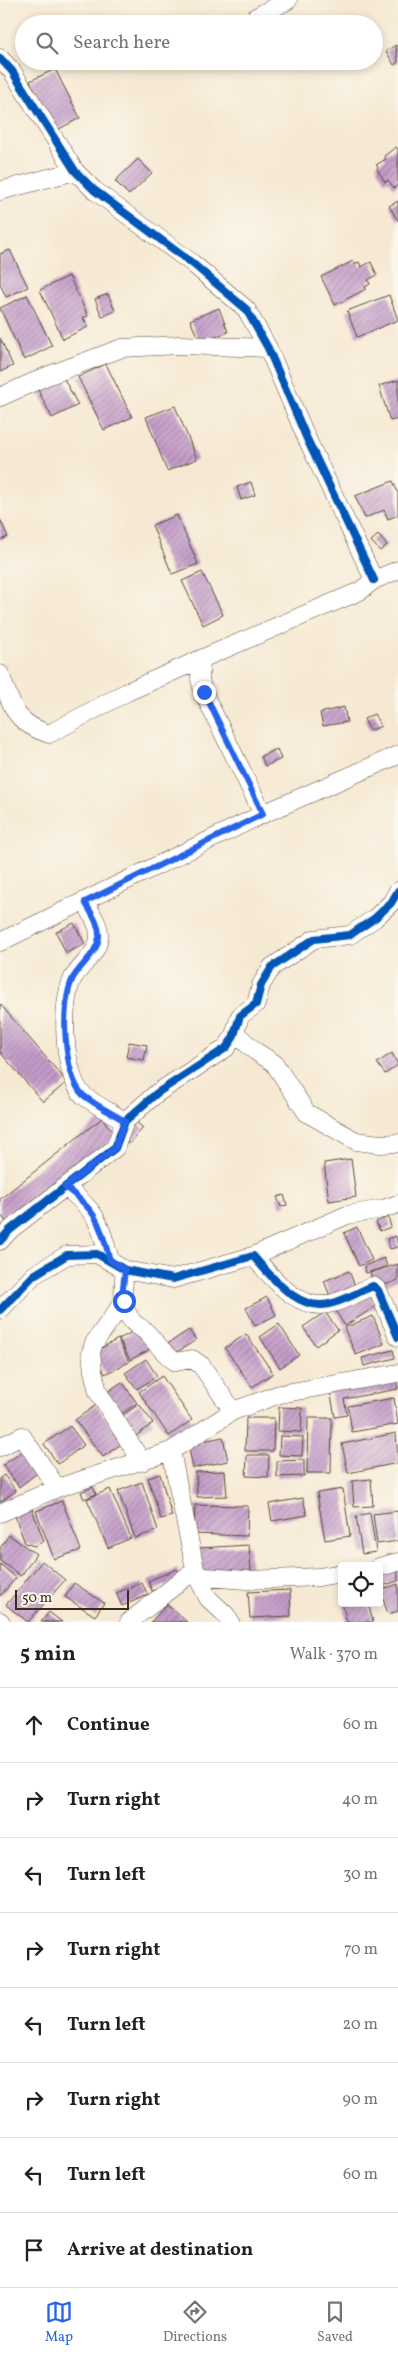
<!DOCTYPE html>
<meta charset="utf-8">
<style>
:root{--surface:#fff;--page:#f2f2f2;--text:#202124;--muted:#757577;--line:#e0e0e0;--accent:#2563eb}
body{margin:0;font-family:Vollkorn,serif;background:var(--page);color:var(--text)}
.controls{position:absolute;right:15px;bottom:15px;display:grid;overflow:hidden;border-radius:5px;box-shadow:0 2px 8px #0003}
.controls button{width:45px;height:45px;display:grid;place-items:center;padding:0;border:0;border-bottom:1px solid var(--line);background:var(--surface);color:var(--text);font:25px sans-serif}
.scale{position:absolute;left:15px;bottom:12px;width:114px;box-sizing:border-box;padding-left:5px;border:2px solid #3b2a1e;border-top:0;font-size:14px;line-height:18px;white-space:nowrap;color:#3b2a1e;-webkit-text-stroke:4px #fbf7ec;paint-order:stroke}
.stop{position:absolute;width:15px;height:15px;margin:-11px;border:4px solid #2563eb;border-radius:50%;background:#fff}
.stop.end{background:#2563eb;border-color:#fff;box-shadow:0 1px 5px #0008}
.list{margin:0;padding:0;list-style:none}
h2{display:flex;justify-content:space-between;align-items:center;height:65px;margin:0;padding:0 20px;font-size:21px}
h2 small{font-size:16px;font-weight:400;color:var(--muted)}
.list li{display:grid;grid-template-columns:32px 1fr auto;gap:15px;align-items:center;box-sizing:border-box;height:75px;padding:0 20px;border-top:1px solid var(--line)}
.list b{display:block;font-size:19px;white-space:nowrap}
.list em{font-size:16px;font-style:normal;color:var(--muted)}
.icon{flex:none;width:28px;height:28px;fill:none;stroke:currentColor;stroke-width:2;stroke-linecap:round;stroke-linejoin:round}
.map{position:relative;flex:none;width:398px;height:1622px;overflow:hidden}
.search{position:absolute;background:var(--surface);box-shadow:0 2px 8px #0003;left:15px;right:15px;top:15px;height:55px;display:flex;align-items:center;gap:12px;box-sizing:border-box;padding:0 18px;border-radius:28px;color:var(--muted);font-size:19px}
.sheet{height:665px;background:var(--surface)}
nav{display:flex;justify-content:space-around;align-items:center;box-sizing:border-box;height:70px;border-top:1px solid var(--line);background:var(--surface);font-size:14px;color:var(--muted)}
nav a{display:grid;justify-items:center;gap:2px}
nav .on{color:var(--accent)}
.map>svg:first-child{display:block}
.building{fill:url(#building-hatch)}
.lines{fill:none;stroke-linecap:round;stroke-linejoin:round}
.minor-casing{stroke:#574739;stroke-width:19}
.minor{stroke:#fff;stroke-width:18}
.cycleway-casing{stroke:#fbf7ec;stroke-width:11}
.cycleway{stroke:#0057b8;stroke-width:8}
.route{stroke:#2563eb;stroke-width:6}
</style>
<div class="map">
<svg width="398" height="1622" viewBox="0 0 398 1622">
<defs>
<pattern id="building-hatch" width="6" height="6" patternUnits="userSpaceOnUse" patternTransform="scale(1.25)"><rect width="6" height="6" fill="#c39bc9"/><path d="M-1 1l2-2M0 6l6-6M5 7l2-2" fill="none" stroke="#a07fa3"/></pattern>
</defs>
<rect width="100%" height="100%" fill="#fbf7ec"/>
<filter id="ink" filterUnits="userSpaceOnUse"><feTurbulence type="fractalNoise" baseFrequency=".02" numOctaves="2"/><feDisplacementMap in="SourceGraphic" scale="10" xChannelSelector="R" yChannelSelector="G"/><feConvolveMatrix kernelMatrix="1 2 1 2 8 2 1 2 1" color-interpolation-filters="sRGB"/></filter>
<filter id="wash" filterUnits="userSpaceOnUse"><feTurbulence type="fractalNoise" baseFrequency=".0096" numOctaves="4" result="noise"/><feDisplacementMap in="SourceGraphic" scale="20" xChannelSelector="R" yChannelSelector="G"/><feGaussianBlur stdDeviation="1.12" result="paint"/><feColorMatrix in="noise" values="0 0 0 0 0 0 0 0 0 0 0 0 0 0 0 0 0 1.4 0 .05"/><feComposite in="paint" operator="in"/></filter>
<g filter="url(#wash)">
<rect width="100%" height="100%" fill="#f6e9d3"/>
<g id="blocks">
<path class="building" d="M396 45 398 62 394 65 386 51Z
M55 69 80 118 55 131 30 81Z
M396 147 398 150V185L394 188 388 180 385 182 377 169 378 167 376 165 386 159 384 156Z
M138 159 152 173 129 195 115 181Z
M398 201V221L389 206Z
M10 250 28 287 6 297 0 284V254Z
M353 261 354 264 359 262 361 267 371 262 377 275 368 280 370 284 365 287 366 289 335 305 321 277Z
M69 276 88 316 83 318 88 327 63 339 40 290Z
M108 294 115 311 102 317 95 299Z
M27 295 52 346 24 360 0 308Z
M389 295 398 320 357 337 347 311Z
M219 308 228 332 200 343 190 320Z
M0 338 13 366 0 372Z
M106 364 132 417 104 430 78 377Z
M63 377 78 405 52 418 38 390Z
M398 380V419L390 421 379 386Z
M175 406 197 459 167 471 146 417Z
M393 481 398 493V515L388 519 384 510 365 518 355 496Z
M251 482 255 495 241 500 237 487Z
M177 515 198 564 172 574 152 525Z
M0 519 8 537 0 540Z
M378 535 387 545 380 551 371 541Z
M202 572 223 615 203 625 182 581Z
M344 707 347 722 323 726 320 713Z
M374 714 381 726 370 731 364 719Z
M277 749 281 759 265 766 261 756Z
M74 923 85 944 66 953 56 932Z
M0 1004 67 1082 43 1102 0 1052Z
M129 1042 147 1045 144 1060 126 1057Z
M392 1053 398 1065 385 1074 377 1063Z
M102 1118 117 1137 8 1224 0 1214V1199Z
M134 1120 143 1128 129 1144 120 1136Z
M351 1159 356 1197 329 1201 324 1163Z
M284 1195 287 1205 281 1207 277 1197Z
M388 1217 391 1227 380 1231 376 1222Z
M357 1227 372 1260 359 1266 344 1233Z
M396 1236 398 1247 390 1249 387 1239Z
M384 1258 387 1266 366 1273 364 1266Z
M398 1264V1280L388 1284 374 1283 370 1273Z
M349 1271 357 1291 332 1301 324 1281Z
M367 1291 376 1306 345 1326 335 1310Z
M267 1297 276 1315 255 1326 246 1308Z
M325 1312 338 1330 316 1346 303 1327Z
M373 1316 384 1344 356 1355 344 1328Z
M279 1324 299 1355 280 1368 260 1337Z
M138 1329 149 1350 130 1360 119 1339Z
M189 1330 196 1340 171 1356 164 1346Z
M246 1334 273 1373 252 1387 225 1348Z
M118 1339 129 1362 105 1374 94 1352Z
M393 1350 395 1358 364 1366 362 1358Z
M146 1359 157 1376 137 1389 125 1373Z
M162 1376 192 1420 169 1436 139 1392Z
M396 1378 398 1389 344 1399 347 1415 335 1417 330 1390Z
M122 1382 137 1403 118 1416 103 1395Z
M394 1398 398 1424 352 1432 348 1406Z
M139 1404 153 1423 132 1439 117 1419Z
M96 1405 124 1442 103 1457 75 1420Z
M279 1407 302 1408 301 1432 278 1431Z
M246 1418H274L273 1451H245Z
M308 1418H332L331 1473H307Z
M70 1426 84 1445 58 1464 44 1444Z
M396 1433 398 1463 348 1473 342 1444Z
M280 1436 303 1437 302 1456 279 1455Z
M223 1437 228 1461 193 1468 188 1444Z
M25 1450 40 1471 19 1487 3 1465Z
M247 1455H269L268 1477 246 1476Z
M304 1460V1476L277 1477V1461Z
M225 1471 227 1496 197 1497 196 1472Z
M160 1474 172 1516 161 1519 148 1478Z
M4 1475 16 1491 0 1502V1478Z
M371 1479 373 1506 354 1507 352 1481Z
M142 1482 158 1530 135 1538 118 1491Z
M93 1487 96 1494 84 1499 81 1492Z
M110 1489 131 1538 108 1548 87 1499Z
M343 1489 350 1536 325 1540 317 1493Z
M303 1498 307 1515 272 1521 269 1504Z
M62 1501 81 1550 54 1559 36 1511Z
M195 1505 248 1506 247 1536 194 1534Z
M32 1509 44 1541 34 1546 25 1543 15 1516Z
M398 1511V1541L377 1544 373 1514Z
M370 1513 376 1552 362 1554 356 1516Z
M9 1535 36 1554 21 1576 0 1561V1548Z
M249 1545 251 1571 200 1573 199 1548Z
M42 1561 65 1580 28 1622 6 1605Z
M0 1564 16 1578 0 1596Z
M398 1565V1581L379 1587V1570Z
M177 1569 181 1579 152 1591 148 1581Z
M74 1583 104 1603 95 1616 65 1597Z
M142 1583 148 1595 122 1606 116 1593Z
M398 1584V1611L388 1614 380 1590Z
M290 1590 291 1616 250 1618 248 1592Z
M342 1603H368L373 1622H347Z
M167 1604 187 1622H151Z
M49 1612 62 1622H41Z"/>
</g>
</g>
<g filter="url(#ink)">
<use href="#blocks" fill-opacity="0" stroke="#574739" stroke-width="1"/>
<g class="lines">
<g class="minor-casing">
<path id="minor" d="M256 17 288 0
M0 58 12 71 75 171 94 190 192 263 246 309 268 348 307 439 374 580
M0 191 75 171
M0 397 47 376 122 348 179 345 268 348
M0 674C13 707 13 722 49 734L127 692 201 659
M263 814 203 692 200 679 201 659 360 591 374 580 398 570
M85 902C91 913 100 925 99 937 98 954 81 964 73 978 60 1002 63 1076 83 1095 95 1105 112 1113 125 1121
M0 942 263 814 398 755
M235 1033 255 1051 274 1063 307 1113 356 1141 380 1144 398 1143
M65 1187C98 1212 99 1222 110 1260
M0 1241 10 1230 115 1148 125 1121 157 1093 226 1048 233 1038 240 1016 256 1004 261 985 272 967 314 939 350 935 375 918 391 903 398 891
M253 1256 347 1215 383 1209 398 1204
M125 1270C123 1289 120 1307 133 1322 138 1327 144 1329 148 1334 157 1344 165 1355 176 1362L192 1359 201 1365 233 1411
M124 1301 94 1343 91 1352 93 1371 98 1392 142 1462
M0 1310 34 1275 67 1255 97 1254 125 1270 173 1279 253 1256C272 1277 299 1314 333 1303 347 1299 360 1291 373 1286L378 1290 398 1337
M0 1447 22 1436 57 1488
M171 1451 196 1574 208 1598 226 1615 230 1622
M0 1513 57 1488 171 1451 233 1411 280 1394 398 1373
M379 1567 398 1562
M0 1621 1 1622
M129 1622 187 1576 196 1574 205 1577 247 1580 319 1577 342 1573"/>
</g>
<use href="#minor" class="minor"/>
<g class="cycleway-casing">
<path id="cycleway" d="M0 58 12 71 75 171 94 190 192 263 246 309 268 348 307 439 374 580
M0 1241 10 1230 115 1148 125 1121 157 1093 226 1048 233 1038 240 1016 256 1004 261 985 272 967 314 939 350 935 375 918 391 903 398 891
M0 1310 34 1275 67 1255 97 1254 125 1270 173 1279 253 1256C272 1277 299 1314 333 1303 347 1299 360 1291 373 1286L378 1290 398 1337"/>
</g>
<use href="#cycleway" class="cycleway"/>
</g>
</g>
<g class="lines" filter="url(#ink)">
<path class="route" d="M124 1301 122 1296 125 1270 110 1260C99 1222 98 1212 65 1187L115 1148 125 1121C112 1113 95 1105 83 1095 63 1076 60 1002 73 978 81 964 97 954 99 937 100 925 91 913 85 902L263 814 204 692"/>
</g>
</svg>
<div class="controls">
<button><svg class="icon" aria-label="locate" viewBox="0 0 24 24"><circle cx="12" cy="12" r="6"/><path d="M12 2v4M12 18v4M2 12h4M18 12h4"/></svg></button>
</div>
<div class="scale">50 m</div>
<div class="stop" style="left:124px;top:1301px"></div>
<div class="stop end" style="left:204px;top:692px"></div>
<div class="search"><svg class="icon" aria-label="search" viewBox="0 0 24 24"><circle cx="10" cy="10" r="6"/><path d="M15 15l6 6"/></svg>Search here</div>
</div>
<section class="sheet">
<h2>5 min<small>Walk · 370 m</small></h2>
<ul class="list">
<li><svg class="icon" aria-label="ahead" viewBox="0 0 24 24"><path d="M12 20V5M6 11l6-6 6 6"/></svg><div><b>Continue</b></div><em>60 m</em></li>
<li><svg class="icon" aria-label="right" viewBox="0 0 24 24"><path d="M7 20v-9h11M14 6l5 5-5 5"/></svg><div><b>Turn right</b></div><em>40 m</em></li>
<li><svg class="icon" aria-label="left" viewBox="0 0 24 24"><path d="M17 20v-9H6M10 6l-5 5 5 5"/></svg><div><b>Turn left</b></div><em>30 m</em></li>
<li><svg class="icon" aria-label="right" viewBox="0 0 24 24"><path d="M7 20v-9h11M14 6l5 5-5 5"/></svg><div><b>Turn right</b></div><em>70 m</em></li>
<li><svg class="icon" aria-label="left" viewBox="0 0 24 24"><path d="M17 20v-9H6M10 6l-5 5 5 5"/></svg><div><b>Turn left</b></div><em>20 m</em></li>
<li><svg class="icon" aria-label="right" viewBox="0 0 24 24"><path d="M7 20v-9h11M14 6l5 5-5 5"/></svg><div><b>Turn right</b></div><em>90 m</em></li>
<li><svg class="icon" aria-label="left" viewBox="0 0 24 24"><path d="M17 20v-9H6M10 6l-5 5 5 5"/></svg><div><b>Turn left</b></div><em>60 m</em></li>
<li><svg class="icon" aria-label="arrive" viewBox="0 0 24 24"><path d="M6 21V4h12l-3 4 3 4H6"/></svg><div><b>Arrive at destination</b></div></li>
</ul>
</section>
<nav>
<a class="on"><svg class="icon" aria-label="map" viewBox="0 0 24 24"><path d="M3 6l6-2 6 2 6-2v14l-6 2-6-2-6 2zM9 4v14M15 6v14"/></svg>Map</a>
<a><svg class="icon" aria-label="directions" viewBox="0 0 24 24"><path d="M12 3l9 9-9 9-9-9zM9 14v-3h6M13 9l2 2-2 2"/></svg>Directions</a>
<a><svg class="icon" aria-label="saved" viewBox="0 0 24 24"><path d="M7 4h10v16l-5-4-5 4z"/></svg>Saved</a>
</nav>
